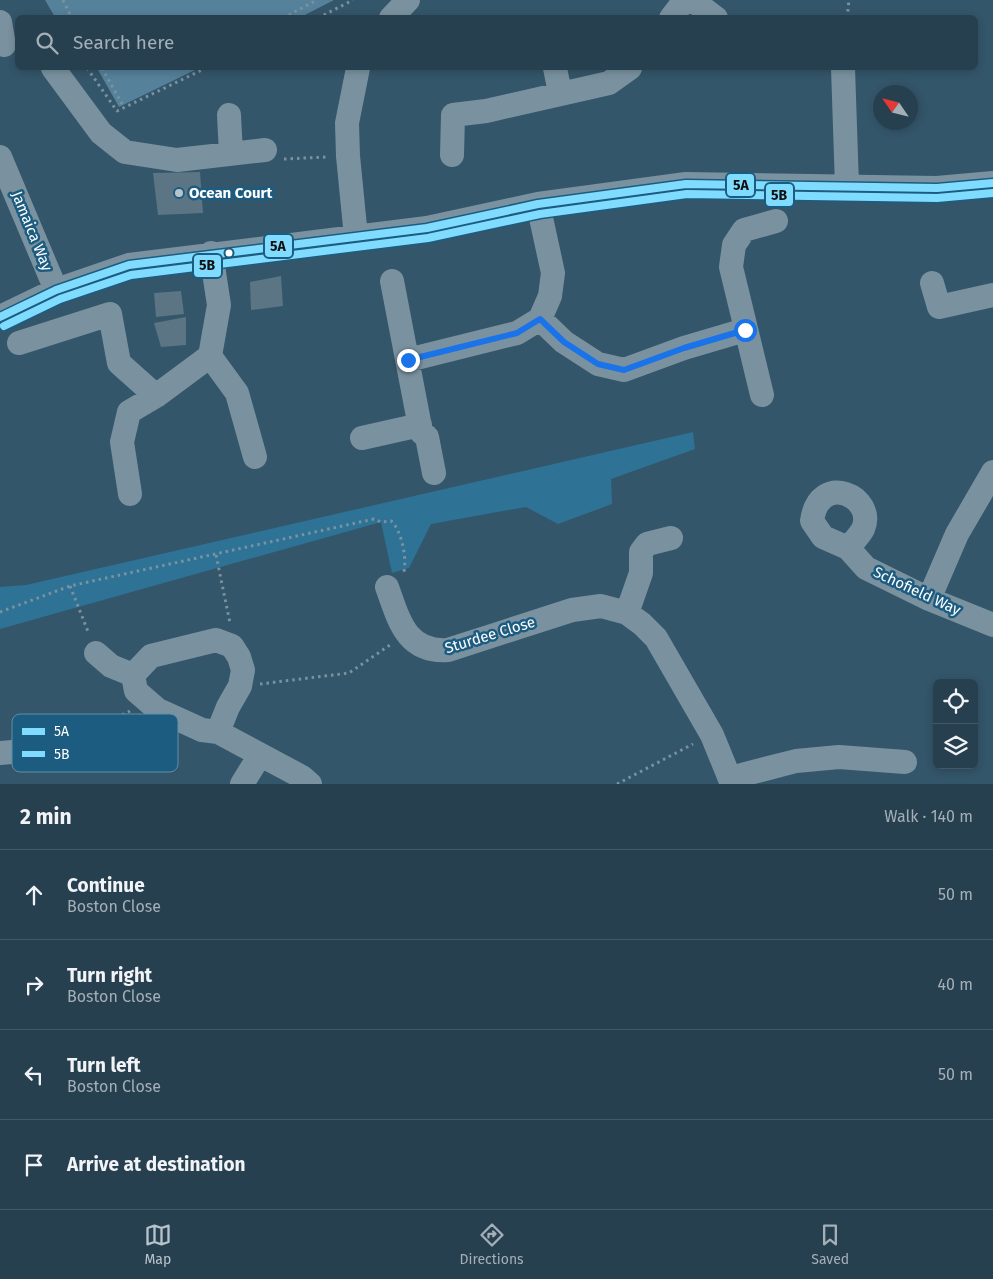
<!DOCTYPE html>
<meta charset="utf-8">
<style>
:root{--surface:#274050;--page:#2f4757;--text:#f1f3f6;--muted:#a4afb7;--line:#435967;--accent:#b8c4cb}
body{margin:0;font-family:"Fira Sans",sans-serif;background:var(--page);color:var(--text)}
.controls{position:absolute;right:15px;bottom:15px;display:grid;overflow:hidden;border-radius:8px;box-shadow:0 2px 8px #0003}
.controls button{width:45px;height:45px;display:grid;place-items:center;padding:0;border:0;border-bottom:1px solid var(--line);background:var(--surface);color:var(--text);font:25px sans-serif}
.compass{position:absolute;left:873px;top:85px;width:45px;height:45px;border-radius:50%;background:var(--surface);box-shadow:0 2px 8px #0003;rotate:305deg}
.stop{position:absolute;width:15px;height:15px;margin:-11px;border:4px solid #1a73e8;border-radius:50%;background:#fff}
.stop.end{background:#1a73e8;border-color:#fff;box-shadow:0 1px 5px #0008}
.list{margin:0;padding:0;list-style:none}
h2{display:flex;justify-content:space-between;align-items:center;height:65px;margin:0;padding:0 20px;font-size:21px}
h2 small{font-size:16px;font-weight:400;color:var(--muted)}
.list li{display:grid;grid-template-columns:32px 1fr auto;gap:15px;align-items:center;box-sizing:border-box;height:90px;padding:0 20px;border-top:1px solid var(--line)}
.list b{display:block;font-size:19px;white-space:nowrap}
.list p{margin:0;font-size:16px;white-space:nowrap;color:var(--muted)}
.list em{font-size:16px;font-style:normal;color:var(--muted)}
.icon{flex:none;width:28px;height:28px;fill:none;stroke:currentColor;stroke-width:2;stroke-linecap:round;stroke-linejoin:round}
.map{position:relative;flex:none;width:993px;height:784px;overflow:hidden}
.search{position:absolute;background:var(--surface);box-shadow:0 2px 8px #0003;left:15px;right:15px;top:15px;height:55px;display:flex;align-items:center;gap:12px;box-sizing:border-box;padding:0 18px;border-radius:8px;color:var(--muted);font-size:19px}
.sheet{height:425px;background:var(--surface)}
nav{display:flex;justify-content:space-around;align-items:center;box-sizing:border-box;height:70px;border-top:1px solid var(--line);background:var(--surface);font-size:14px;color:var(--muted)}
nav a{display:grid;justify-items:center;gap:2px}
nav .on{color:var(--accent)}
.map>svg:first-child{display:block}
.green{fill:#2e7296}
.water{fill:#55819a}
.building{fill:#5b7584}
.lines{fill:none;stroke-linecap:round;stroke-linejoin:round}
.path{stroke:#7a92a0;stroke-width:3;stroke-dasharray:2.5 4;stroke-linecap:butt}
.minor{stroke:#7a92a0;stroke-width:24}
.bus-1-casing{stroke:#1d5c81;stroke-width:11}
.bus-2-casing{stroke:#1d5c81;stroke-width:11}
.bus-1{stroke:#80dcff;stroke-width:8}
.bus-2{stroke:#80dcff;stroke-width:8}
.route{stroke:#1a73e8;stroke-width:6}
.poi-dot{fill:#b8c4cb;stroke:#1d5c81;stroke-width:2}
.bus-dot{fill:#fff;stroke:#1d5c81;stroke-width:2}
.labels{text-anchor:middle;stroke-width:5;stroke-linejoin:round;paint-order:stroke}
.poi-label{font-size:15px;font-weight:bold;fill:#fff;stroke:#1d5c81;text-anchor:start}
.street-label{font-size:15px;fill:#fff;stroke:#1d5c81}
.key{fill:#1d5c81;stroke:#618da7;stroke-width:1}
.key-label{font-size:14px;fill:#fff}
.line-badge{stroke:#1d5c81;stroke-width:2}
.pale-badge-label{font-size:14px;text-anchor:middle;font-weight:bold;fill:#111}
</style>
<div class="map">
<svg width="993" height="784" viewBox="0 0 993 784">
<rect width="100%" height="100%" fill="#34566a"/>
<path class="green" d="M693 432 695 449 611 479 612 504 558 524 526 507 431 524 409 568 392 573 381 522 0 629V587L26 585Z"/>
<path class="water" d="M45 0H334L299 18 55 17Z
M97 68H199L119 107Z"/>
<path class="building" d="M200 172 203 213 158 215 153 173Z
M281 276 283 306 251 310 250 282Z
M181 291 184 314 156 317 154 293Z
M186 317V345L161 347 154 323Z"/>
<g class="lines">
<path class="path" d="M63 0 72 18
M283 18 317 0
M318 18 353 0
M847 18 849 0
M87 68 117 111 206 68
M102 68 122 104
M284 159 327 157
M216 555 230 623
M70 586 89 634
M0 612 70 586 374 519 381 522 391 521C402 530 408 562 403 575
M260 684 349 673 390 645
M76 739 130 711
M617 784 693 744"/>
<path class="minor" d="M692 0 716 18
M391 18 408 0
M671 18 685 0
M0 22 4 45
M53 68 101 133 125 152 177 160 265 150
M555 68 560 93
M843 68 847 186
M229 115 231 154
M452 155 453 115 486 111 609 83 630 68
M0 157 56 290
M356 237 348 156 347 123 358 68
M392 281 421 432 427 437 434 473
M932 283 939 307 993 295
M0 317 56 290 129 265 427 228 538 204 686 184 937 188 993 183
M540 319 564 342 598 364 624 370 684 348 745 330
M19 343 110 314 119 363 156 396
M210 356 237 393 255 457
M408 360 517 333 540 319 550 296 553 273 538 204
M762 395 731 267 734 245 744 230 776 221
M362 438 420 425
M130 494 122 442 129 412 156 396 210 356 219 305 211 253
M848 548C853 542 860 535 863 529 877 497 819 470 812 521L823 537 848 548 866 568 929 599 993 625
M387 587C399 620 406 653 448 650L572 610 601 606 627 613 642 624 656 638 712 735 732 784
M929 599 957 534 993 472
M627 613 641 573V552L647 544 671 538
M96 653 111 666 133 675
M218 732 228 707 240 686 243 670 239 657 232 646 216 640 151 656 133 675 136 691 158 710 202 730 218 732 302 777 310 784
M0 753 58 748
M730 778 796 761 839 757 905 762
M242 784 260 755"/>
<g class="bus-1-casing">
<path id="bus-1" d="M0 317 56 290 129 265 427 228 538 204 686 184 937 188 993 183"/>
</g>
<g class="bus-2-casing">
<path id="bus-2" d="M4 326 60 299 131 275 428 238 540 214 687 194 937 198 993 193"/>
</g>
<use href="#bus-1" class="bus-1"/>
<use href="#bus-2" class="bus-2"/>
</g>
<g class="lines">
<path class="route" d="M408 360 517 333 540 319 564 342 598 364 624 370 684 348 745 330"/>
</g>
<circle class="poi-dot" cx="179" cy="193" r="5"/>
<circle class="bus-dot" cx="229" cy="253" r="4.5"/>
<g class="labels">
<g class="poi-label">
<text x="189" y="198">Ocean Court</text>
</g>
<g class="street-label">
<text transform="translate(32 231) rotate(68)" y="5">Jamaica Way</text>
<text transform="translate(917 591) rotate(25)" y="5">Schofield Way</text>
<text transform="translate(490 635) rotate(-17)" y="5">Sturdee Close</text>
</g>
</g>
<rect x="12" y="714" width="166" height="58" rx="8" class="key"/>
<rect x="22" y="728" width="23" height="7" fill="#80dcff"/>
<rect x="22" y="751" width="23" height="6" fill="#80dcff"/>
<g class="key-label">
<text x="54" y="736">5A</text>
<text x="54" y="759">5B</text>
</g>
<g class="line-badge">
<rect x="726" y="173" width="29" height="24" rx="5" fill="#80dcff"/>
<rect x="765" y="183" width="29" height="24" rx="5" fill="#80dcff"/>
<rect x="264" y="234" width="29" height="24" rx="5" fill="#80dcff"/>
<rect x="193" y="254" width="29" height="24" rx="5" fill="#80dcff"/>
</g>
<g class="pale-badge-label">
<text x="741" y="190">5A</text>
<text x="779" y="200">5B</text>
<text x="278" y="251">5A</text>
<text x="207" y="270">5B</text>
</g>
</svg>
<div class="controls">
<button><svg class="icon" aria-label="locate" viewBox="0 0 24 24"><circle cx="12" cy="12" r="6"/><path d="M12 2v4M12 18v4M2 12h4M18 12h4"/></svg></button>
<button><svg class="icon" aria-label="layers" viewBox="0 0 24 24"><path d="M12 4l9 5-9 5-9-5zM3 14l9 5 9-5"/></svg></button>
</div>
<svg class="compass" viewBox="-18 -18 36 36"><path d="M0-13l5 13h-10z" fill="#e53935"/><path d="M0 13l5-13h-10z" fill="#a4afb7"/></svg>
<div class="stop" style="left:745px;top:330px"></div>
<div class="stop end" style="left:408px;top:360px"></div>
<div class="search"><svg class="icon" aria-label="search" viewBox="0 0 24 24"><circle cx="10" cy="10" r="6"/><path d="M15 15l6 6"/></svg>Search here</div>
</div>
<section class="sheet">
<h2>2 min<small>Walk · 140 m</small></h2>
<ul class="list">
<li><svg class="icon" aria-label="ahead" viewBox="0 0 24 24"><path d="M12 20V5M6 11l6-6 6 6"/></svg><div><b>Continue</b><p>Boston Close</p></div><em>50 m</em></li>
<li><svg class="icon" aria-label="right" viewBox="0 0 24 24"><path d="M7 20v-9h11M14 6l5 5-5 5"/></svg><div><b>Turn right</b><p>Boston Close</p></div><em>40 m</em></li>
<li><svg class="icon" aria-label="left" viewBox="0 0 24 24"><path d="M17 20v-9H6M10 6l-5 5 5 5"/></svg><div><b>Turn left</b><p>Boston Close</p></div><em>50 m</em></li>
<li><svg class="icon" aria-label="arrive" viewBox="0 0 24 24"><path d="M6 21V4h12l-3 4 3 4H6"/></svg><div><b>Arrive at destination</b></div></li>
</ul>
</section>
<nav>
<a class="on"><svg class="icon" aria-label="map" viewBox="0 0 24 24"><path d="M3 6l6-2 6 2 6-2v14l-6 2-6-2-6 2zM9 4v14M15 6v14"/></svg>Map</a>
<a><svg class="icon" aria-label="directions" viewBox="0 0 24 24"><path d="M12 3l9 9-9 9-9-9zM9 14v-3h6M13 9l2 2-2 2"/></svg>Directions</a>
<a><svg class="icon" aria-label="saved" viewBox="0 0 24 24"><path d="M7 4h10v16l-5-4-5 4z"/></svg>Saved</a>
</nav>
